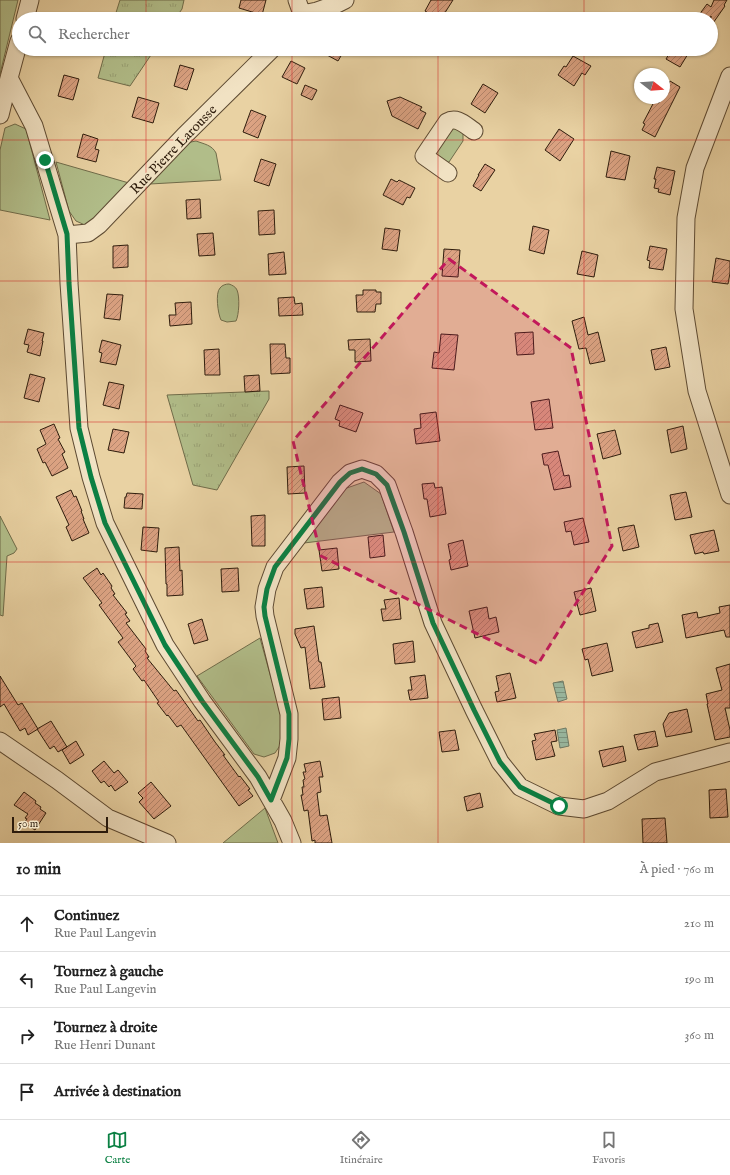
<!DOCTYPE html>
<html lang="fr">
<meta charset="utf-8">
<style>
:root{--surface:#fff;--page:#f6f6f6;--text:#222;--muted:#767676;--line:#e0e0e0;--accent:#0b8043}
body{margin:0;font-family:"IM FELL English",serif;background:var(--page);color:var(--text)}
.compass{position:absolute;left:634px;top:68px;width:36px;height:36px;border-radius:50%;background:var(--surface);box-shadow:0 1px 3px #0004;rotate:107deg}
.scale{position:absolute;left:12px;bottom:10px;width:96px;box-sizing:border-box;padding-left:4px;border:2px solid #2e1c0c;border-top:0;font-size:11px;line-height:14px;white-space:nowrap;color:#2e1c0c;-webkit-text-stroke:3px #f1e2c3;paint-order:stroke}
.stop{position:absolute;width:12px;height:12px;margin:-9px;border:3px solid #0b8043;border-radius:50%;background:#fff}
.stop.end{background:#0b8043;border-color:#fff;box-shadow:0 1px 4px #0008}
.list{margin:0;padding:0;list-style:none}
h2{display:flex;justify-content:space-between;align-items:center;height:52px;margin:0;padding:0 16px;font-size:17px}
h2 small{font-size:13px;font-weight:400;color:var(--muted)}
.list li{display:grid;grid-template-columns:26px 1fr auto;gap:12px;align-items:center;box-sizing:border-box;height:56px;padding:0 16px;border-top:1px solid var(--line)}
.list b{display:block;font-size:15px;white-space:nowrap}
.list p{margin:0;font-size:13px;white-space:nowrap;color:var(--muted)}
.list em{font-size:13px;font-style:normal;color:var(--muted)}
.icon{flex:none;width:22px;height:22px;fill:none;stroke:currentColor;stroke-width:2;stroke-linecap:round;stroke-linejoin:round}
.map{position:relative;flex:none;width:730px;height:843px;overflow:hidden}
.search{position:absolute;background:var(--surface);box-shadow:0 1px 3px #0004;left:12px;right:12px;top:12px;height:44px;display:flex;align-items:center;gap:10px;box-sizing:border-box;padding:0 14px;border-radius:22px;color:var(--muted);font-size:15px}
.sheet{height:276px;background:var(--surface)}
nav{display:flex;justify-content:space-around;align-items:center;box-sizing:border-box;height:56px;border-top:1px solid var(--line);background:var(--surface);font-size:11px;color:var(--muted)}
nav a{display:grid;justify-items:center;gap:2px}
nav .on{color:var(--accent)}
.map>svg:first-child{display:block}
.grass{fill:#b1bd89;stroke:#706c4a}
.park{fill:url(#park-tufts);stroke:#706c4a}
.water{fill:url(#water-rules);stroke:#6e7a65}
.building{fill:url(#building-hatch);stroke:#2e1c0c}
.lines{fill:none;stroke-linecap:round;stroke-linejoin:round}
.minor-casing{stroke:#5d4a32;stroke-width:19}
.minor{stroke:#f1e2c3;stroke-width:17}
.route{stroke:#0b8043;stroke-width:5}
.marked{fill:#c2185b;fill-opacity:0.2;stroke:#c2185b;stroke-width:3;stroke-dasharray:8 5;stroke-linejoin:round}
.grid{fill:none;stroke:#d62828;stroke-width:1;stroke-opacity:0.55}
.labels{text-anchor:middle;stroke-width:3.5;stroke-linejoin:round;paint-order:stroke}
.street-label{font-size:14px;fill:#2e1c0c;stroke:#f1e2c3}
</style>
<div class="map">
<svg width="730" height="843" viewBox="0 0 730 843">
<defs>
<pattern id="park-tufts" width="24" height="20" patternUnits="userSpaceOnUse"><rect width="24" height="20" fill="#b1bd89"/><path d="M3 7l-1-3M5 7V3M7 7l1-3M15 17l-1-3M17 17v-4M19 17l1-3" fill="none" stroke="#99a275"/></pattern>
<pattern id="water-rules" width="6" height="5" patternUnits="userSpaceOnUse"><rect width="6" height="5" fill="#99b8a0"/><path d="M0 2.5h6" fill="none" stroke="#7d9581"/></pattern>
<pattern id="building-hatch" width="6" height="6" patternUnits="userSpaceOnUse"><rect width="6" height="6" fill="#dca383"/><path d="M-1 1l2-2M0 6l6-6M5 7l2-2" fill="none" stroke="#b3846a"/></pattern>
</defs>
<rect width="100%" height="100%" fill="#e9d2a3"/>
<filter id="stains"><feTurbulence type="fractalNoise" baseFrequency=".005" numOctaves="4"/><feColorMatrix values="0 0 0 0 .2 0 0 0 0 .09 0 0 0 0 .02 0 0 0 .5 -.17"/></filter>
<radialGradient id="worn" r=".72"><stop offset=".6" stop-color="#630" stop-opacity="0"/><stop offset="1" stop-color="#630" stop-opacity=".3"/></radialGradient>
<path class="grass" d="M0 0H18L0 74Z
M15 124 26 129 50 220 0 210V150L5 128Z
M454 128 459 129 463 134V141L449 162 443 164 438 162 434 150Z
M196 141C204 144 212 145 216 153L221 180 150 184 148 182 185 145 191 142Z
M56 162 129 183 97 217 85 225 76 221 69 211Z
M229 284C232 285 236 287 237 290 240 297 239 315 236 321L227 322 221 320C218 314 215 293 220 288 222 285 226 284 229 284Z
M364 482 381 494 394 532 304 543 344 489Z
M0 516 17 549 14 553 7 556 3 616 0 615Z
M260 638 281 714V744L275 753 264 757 254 754 197 676Z
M265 808 278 843H223Z"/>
<path class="park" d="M120 0H184L182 9 175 19H114Z
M106 49H155L130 86 98 78Z
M269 391V399L217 490 193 485 167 395Z"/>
<path class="water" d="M563 681 567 699 558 702 553 683Z
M566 728 569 746 560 748 557 730Z"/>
<path class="building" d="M241 0H266L262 15 239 8Z
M431 0H453L441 19H438L425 11Z
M714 0H727L724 5 725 6 711 26V16L710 19H696L707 4 711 7Z
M316 49H345L338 61Z
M672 49H691L680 67 666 59Z
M573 56 591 66 585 75 582 73 574 86 558 75 564 66 566 67Z
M291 61 305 68 297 84 282 77Z
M180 65 194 69 187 90 174 86Z
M64 75 79 79 73 100 58 96Z
M670 81 680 87 655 137 642 130 645 124 643 123 655 100 659 103 661 98H664V92Z
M483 84 498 93 485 113 471 104Z
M305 85 317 90 312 100 301 95Z
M138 97 159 103 153 123 132 117Z
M400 97 422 107 420 110 426 113 418 129 392 116 387 101Z
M251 110 266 116 258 138 243 132Z
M559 129 574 139 560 161 545 150Z
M83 134 98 139 95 149 99 150 96 162 77 157Z
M611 151 630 156 625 180 606 177Z
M261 159 276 164 269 186 254 181Z
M485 164 495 170 481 191 473 186 479 175H478Z
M657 167 675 171 670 195 658 192 659 189 654 188 656 179H654Z
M391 179 397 182 399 180 415 188 410 198 407 197 403 205 383 195Z
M200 199 201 218 187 219 186 200Z
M274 210 275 234 259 235 258 211Z
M533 226 549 230 544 254 529 250Z
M385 228 400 230 397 251 382 249Z
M213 233 215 255 199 256 197 234Z
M128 245V267L113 268V246Z
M650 246 667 249 663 270 649 268 650 261 647 260Z
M444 249 460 250 458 277 442 276Z
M582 251 598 255 594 277 577 274Z
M284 252 286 274 269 275 268 254Z
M716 258 730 261V273L728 284 712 282Z
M363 290H376V292H381V304H376L375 312H357L356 295H363Z
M107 294 123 295 120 320 104 318Z
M294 297 295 304 302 303 303 315 279 316 278 298Z
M191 302 192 324 170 326 169 315H176L175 303Z
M584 317 588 335 598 332 605 361 590 364 586 348 579 349 572 321Z
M28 329 44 333 42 341H43L40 356 27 352 29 345 24 344Z
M533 332 534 354 517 355 515 333Z
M441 334 458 335 454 370 432 368 434 352 439 353Z
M370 339 371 361 355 362V350H349L348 340Z
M102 340 121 345 116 365 100 362 102 353 99 352Z
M270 344H285L286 358H290V373L271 374Z
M666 347 670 367 655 370 651 350Z
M219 349 220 375H205L204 350Z
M30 374 45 378 39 402 24 398Z
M259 375 260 391 245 392 244 376Z
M109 382 124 385 119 409 103 405Z
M549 399 553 428 535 430 531 402Z
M340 405 363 413 356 432 339 426 340 421 335 419Z
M436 412 440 441 416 444 414 429 421 428 420 414Z
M54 424 60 438 58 439 65 452 62 454 68 468 52 476 45 462 43 463 37 449 46 444 40 430Z
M683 426 687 449 671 453 667 430Z
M113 429 129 432 124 453 108 450Z
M615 430 621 454 603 459 597 434Z
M558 451 564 476 569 475 571 487 554 490 548 465H544L542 454Z
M304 466 305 493 288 494 287 467Z
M434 483 435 488 442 487 446 514 430 517 427 499H424L422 484Z
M71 490 74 497 76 496 82 511H81L84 519H83L89 533 72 541 66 527 69 525 56 497Z
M686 492 692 517 675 520 670 495Z
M127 493 143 494 142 509 124 508 125 497H126Z
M265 515V546H252L251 516Z
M583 518 589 542 574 545 571 531 566 532 564 522Z
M634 525 639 547 623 551 618 528Z
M143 527 159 528 157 552 141 550Z
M714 530 719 551 704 554 703 552 695 554 690 535Z
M383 535 385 556 370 558 368 537Z
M463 540 468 566 451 570 449 560 451 559 448 544Z
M179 547 180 571 182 570 183 595 167 596V584H166L165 548Z
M337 548 339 569 322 571 319 550Z
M97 568 101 575 103 573 112 586 111 588 115 594 113 595 127 613 125 614 130 621 126 623 146 649 145 651 149 657 147 658 174 691 176 690 198 721 200 720 215 742 225 755H223L239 777 240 776 250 789 248 790 253 796 239 806 181 725 177 727 168 715 167 716 157 703 159 702 144 680 142 681 133 669 136 666 118 642 123 638 99 605 102 603 83 578Z
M238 568 239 591 222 592 221 569Z
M322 587 324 607 307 609 304 589Z
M591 588 596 611 580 615 574 592Z
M399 598 401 619 383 621 381 609H386L384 600Z
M730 605V637H726L724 630 686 638 682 615 697 612 698 618 720 613 719 607Z
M487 607 489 619 496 617 499 632 475 638 469 611Z
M202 619 208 640 194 644 188 624Z
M658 623 663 642 636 648 632 632 649 628V625Z
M314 626 319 662H321L325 687 310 689 305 647 301 648 295 634V629Z
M413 641 415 662 395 664 393 644Z
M607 643 613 671 592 676 588 659 585 660 582 649Z
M730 664V708H725L730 730V737L715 740 707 704H708L706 694 722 690 716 668Z
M510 673 516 698 497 702 495 692 499 691 496 676Z
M425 675 428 698 410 700 408 690H412L410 677Z
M0 676 18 705 22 703 38 729 28 735 25 728 20 731 4 704 0 707Z
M339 697 341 718 324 720 322 699Z
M687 709 692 732 666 737 663 724 669 713Z
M51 721 67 747 58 752 54 746 50 749 37 729Z
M455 730 459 750 442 752 439 732Z
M555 730 557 741 551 742 555 756 536 760 532 741 536 740 534 734Z
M655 731 658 746 638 750 634 735Z
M76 741 84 755 70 764 62 750Z
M623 746 626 761 603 767 599 751Z
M104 761 114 773 118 770 128 782 115 791 111 785 109 787 104 781 101 783 92 771Z
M320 761 323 777H319L321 792 317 793 320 816 327 815 332 843H315V840L312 841 308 810 304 811 301 795H303L302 787H304L303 780 305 779 303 772H306L304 764Z
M151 782 171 806 154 819 139 802 143 798 138 793Z
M726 789 728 817 710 818 709 790Z
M24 792 36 801 35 803 41 807 40 809 46 813 35 830 24 823 27 819 25 818 28 814 14 805Z
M480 793 483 807 467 811 464 797Z
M665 818 667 843H643L642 819Z"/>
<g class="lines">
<g class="minor-casing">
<path id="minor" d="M297 0 302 14
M25 19 30 0
M299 19 302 14 317 11 337 4 345 0
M19 41 9 78 34 126 67 235 69 283 79 428 91 477 105 523 165 645 202 701 258 777 283 821 292 843
M730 76 695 168 686 218 684 309 697 391 730 495
M0 115 9 78
M448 173 424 156 447 122C457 116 465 125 474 131
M67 235 88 233 99 225 184 136 272 49
M0 741 57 780 108 818 167 843
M271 800 287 758 289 739V714L265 616 264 607 267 589 275 567 340 482 350 473 362 469 376 474 387 485 404 532 433 623 474 710 500 762 520 787 559 806 584 809 608 801 655 772 730 752"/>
</g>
<use href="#minor" class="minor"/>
</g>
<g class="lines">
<path class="route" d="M45 160 67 234 69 283 79 428 91 477 105 523 165 645 202 701 258 777 271 800 287 758 289 739V714L265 616 264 607 267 589 275 567 340 482 350 473 362 469 376 474 387 485 404 532 433 623 474 710 500 762 520 787 559 806"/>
</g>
<path class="marked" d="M449 259 571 348 612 546 538 664 321 556 293 441Z"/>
<path class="grid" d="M146 0V19M292 0V19M438 0V19M584 0V19M146 49V843M292 49V843M438 49V843M584 49V843M0 140H730M0 281H730M0 422H730M0 562H730M0 702H730"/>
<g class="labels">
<g class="street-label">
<text transform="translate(173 149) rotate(-46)" y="5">Rue Pierre Larousse</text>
</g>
</g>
<rect width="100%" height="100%" filter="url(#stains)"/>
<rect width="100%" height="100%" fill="url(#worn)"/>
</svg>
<svg class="compass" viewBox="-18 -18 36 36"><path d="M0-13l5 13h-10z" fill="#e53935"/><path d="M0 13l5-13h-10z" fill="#767676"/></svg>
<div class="scale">50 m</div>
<div class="stop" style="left:559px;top:806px"></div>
<div class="stop end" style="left:45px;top:160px"></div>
<div class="search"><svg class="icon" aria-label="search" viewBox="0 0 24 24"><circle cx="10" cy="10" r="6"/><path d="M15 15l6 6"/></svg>Rechercher</div>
</div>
<section class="sheet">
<h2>10 min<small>À pied · 760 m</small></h2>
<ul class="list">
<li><svg class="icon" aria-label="ahead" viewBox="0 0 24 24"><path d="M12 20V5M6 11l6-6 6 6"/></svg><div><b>Continuez</b><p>Rue Paul Langevin</p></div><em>210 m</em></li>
<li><svg class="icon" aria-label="left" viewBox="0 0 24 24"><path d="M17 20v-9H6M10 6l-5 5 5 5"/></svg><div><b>Tournez à gauche</b><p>Rue Paul Langevin</p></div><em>190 m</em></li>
<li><svg class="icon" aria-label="right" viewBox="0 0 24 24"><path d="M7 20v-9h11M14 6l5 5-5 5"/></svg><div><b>Tournez à droite</b><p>Rue Henri Dunant</p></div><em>360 m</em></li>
<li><svg class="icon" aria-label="arrive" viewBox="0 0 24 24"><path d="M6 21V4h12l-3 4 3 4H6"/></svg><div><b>Arrivée à destination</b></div></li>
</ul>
</section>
<nav>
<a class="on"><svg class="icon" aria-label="map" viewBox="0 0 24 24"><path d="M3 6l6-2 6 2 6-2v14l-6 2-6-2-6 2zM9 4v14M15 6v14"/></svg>Carte</a>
<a><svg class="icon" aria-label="directions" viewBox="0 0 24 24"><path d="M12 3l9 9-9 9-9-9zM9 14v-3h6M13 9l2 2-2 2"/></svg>Itinéraire</a>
<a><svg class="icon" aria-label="saved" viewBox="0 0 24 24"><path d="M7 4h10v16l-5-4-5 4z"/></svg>Favoris</a>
</nav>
